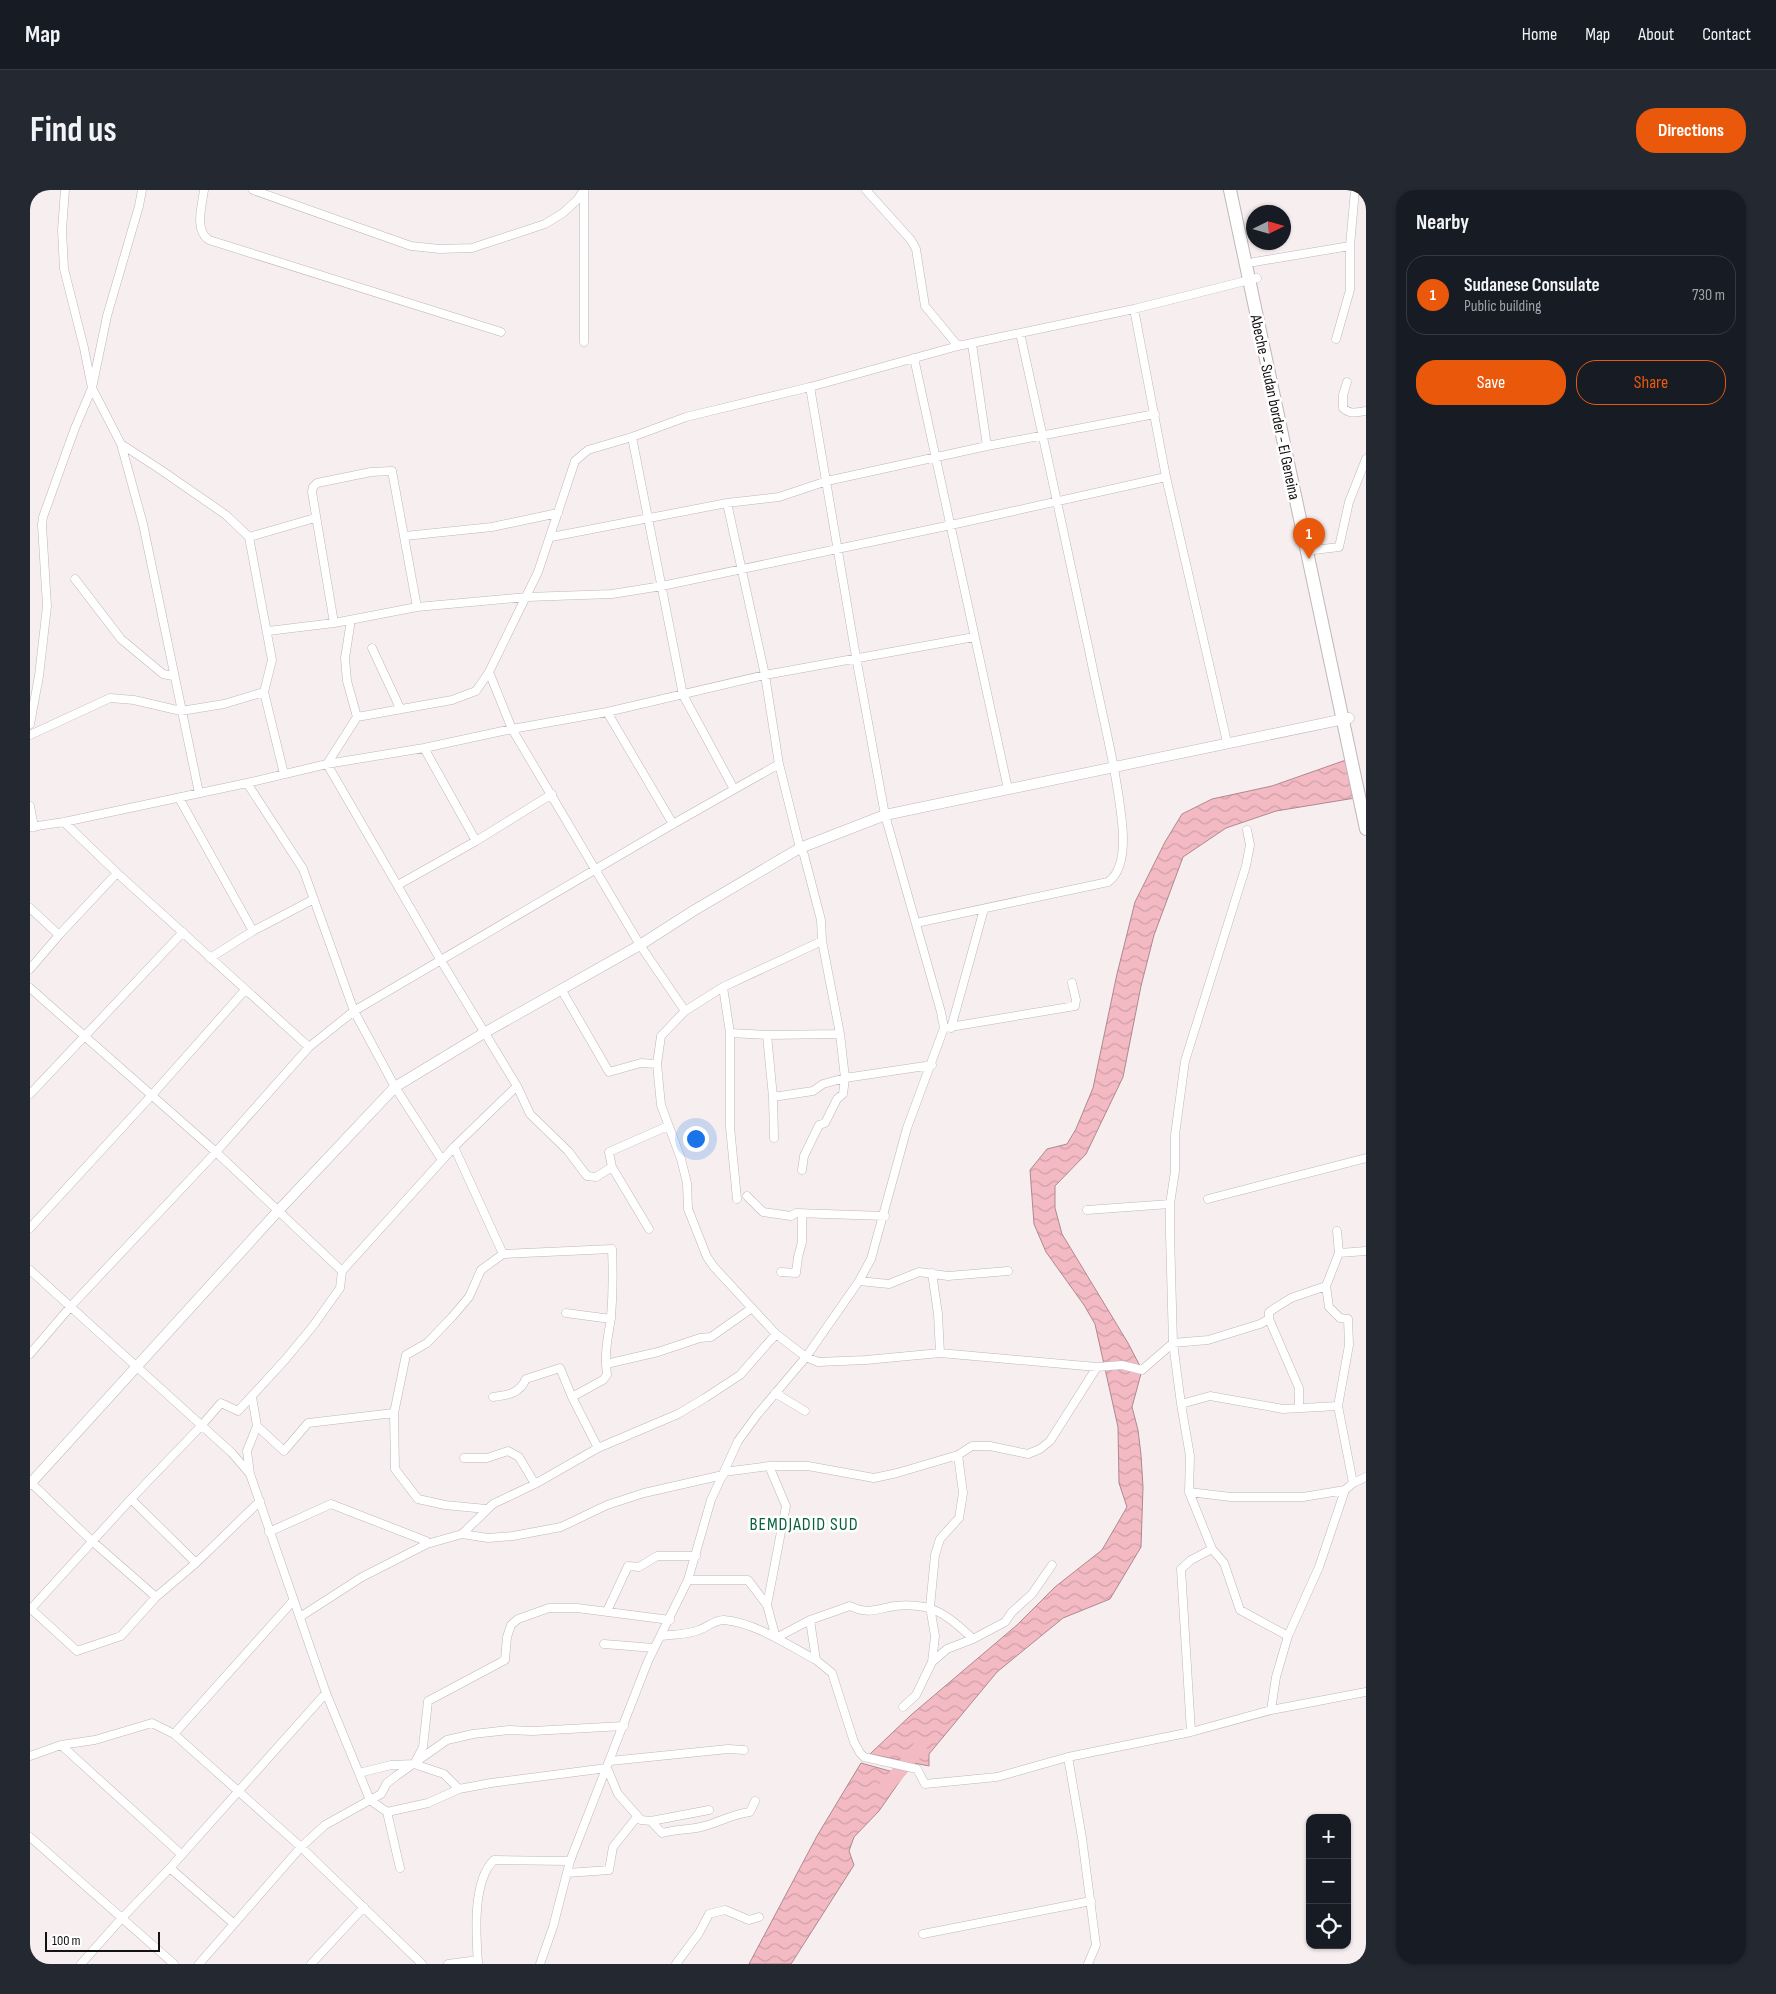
<!DOCTYPE html>
<meta charset="utf-8">
<style>
:root{--surface:#171b24;--page:#242831;--text:#f1f3f6;--muted:#9ea1a6;--line:#363941;--accent:#ea580c}
body{margin:0;font-family:"Sofia Sans Condensed",sans-serif;background:var(--page);color:var(--text)}
.controls{position:absolute;right:15px;bottom:15px;display:grid;overflow:hidden;border-radius:10px;box-shadow:0 1px 4px #0004}
.controls button{width:45px;height:45px;display:grid;place-items:center;padding:0;border:0;border-bottom:1px solid var(--line);background:var(--surface);color:var(--text);font:25px sans-serif}
.compass{position:absolute;left:1216px;top:15px;width:45px;height:45px;border-radius:50%;background:var(--surface);box-shadow:0 1px 4px #0004;rotate:85deg}
.scale{position:absolute;left:15px;bottom:12px;width:115px;box-sizing:border-box;padding-left:5px;border:2px solid #141112;border-top:0;font-size:14px;line-height:18px;white-space:nowrap;color:#141112;-webkit-text-stroke:4px #fff;paint-order:stroke}
.you{position:absolute;left:665px;top:948px;width:18px;height:18px;margin:-12px;border:4px solid #fff;border-radius:50%;background:#1a73e8;box-shadow:0 0 0 8px #1a73e833}
.badge{display:grid;place-items:center;width:32px;height:32px;border-radius:50%;background:var(--accent);color:#fff;font-size:16px;font-weight:700}
.pin{position:absolute;translate:-50% -41px;filter:drop-shadow(0 1px 2px #0008)}
.pin::after{content:'';position:absolute;top:26px;width:18px;height:15px;background:inherit;clip-path:polygon(0 0,100% 0,50% 100%)}
.list{margin:0;padding:0;list-style:none}
h2{display:flex;justify-content:space-between;align-items:center;height:65px;margin:0;padding:0 20px;font-size:21px}
h2 small{font-size:16px;font-weight:400;color:var(--muted)}
.list li{display:grid;grid-template-columns:32px 1fr auto;gap:15px;align-items:center;box-sizing:border-box;height:80px;margin:0 10px 10px;padding:0 10px;border:1px solid var(--line);border-radius:20px}
.list b{display:block;font-size:19px;white-space:nowrap}
.list p{margin:0;font-size:16px;white-space:nowrap;color:var(--muted)}
.list em{font-size:16px;font-style:normal;color:var(--muted)}
.actions{display:flex;gap:10px;padding:15px 20px}
.actions a{flex:1;padding:11px 0;border:1px solid var(--accent);border-radius:20px;text-align:center;font-size:18px;color:var(--accent)}
.actions .main{background:var(--accent);color:#fff}
.icon{flex:none;width:28px;height:28px;fill:none;stroke:currentColor;stroke-width:2;stroke-linecap:round;stroke-linejoin:round}
.map{position:relative;flex:none;width:1336px;height:1774px;overflow:hidden;border-radius:20px}
header{display:flex;align-items:center;gap:30px;box-sizing:border-box;height:70px;padding:0 25px;background:var(--surface);border-bottom:1px solid var(--line)}
header strong{font-size:24px}
nav{display:flex;gap:28px;margin-inline-start:auto;font-size:18px}
.intro{display:flex;align-items:center;justify-content:space-between;box-sizing:border-box;height:120px;padding:0 30px}
h1{margin:0;font-size:35px}
.button{padding:12px 22px;border-radius:20px;background:var(--accent);color:#fff;font-size:18px;font-weight:700}
main{display:flex;gap:30px;padding:0 30px}
aside{flex:1;background:var(--surface);border-radius:20px;box-shadow:0 1px 4px #0004}
.map>svg:first-child{display:block}
.water{fill:url(#water-waves);stroke:#b1878f}
.lines{fill:none;stroke-linecap:round;stroke-linejoin:round}
.river{stroke:#f4bac4;stroke-width:14}
.minor-casing{stroke:#bfb7b8;stroke-width:9}
.tertiary-casing{stroke:#bfb7b8;stroke-width:11}
.trunk-casing{stroke:#bfb7b8;stroke-width:14}
.minor{stroke:#fff;stroke-width:8}
.tertiary{stroke:#fff;stroke-width:10}
.trunk{stroke:#fff;stroke-width:12}
.labels{text-anchor:middle;stroke-width:5;stroke-linejoin:round;paint-order:stroke}
.street-label{font-size:16px;fill:#141112;stroke:#fff}
.neighbourhood-label{font-size:18px;letter-spacing:1px;fill:#07613b;stroke:#fff}
</style>
<header>
<strong>Map</strong>
<nav><a>Home</a><a>Map</a><a>About</a><a>Contact</a></nav>
</header>
<div class="intro"><h1>Find us</h1><a class="button">Directions</a></div>
<main>
<div class="map">
<svg width="1336" height="1774" viewBox="0 0 1336 1774">
<defs>
<pattern id="water-waves" width="16" height="10" patternUnits="userSpaceOnUse" patternTransform="scale(1.25)"><rect width="16" height="10" fill="#f4bac4"/><path d="M0 5q4-4 8 0t8 0" fill="none" stroke="#d09fa7"/></pattern>
</defs>
<rect width="100%" height="100%" fill="#f6eeef"/>
<path class="water" d="M1316 570 1325 608 1246 621 1196 638 1153 667 1124 745 1111 796 1093 887 1056 964 1025 996V1018L1032 1044 1098 1153 1112 1180 1102 1217 1108 1240 1111 1265 1113 1297 1111 1357 1080 1409 1033 1428 967 1482 899 1564V1576L840 1564 881 1525 987 1435 1025 1397 1072 1360 1097 1317 1089 1293 1088 1237 1065 1134 1054 1115 1016 1062 1004 1034 1000 980 1017 959 1037 954 1046 939 1063 898 1087 784 1105 712 1135 652 1152 624 1182 609 1242 596Z
M831 1573 874 1585 849 1621 824 1647 819 1661 824 1675 761 1774H719L787 1646Z"/>
<g class="lines">
<path class="river" d="M855 1598 890 1557"/>
<g class="minor-casing">
<path id="minor" d="M35 0 32 40 34 79 54 158 62 198 91 254 113 334 169 603
M174 0C172 16 164 40 179 50L471 142
M223 0 381 56 410 59 442 58 515 34 533 23 547 10 554 0
M554 0V152
M836 0 881 50 886 59 895 116 928 156
M1224 72 1320 56
M1104 119 1136 287 1197 552
M1306 149 1320 100V56L1325 0
M942 154 957 256
M884 168 978 599
M1317 192 1313 205V218C1320 225 1328 222 1336 221
M602 247 653 505 704 599
M91 254 131 280 196 325 219 347 242 470 234 502 254 584
M697 313 735 485 749 574 770 658 774 665 791 730 792 751 810 844 815 888 813 904 807 909 795 933 789 935 774 966 772 980
M375 346 462 337 528 323
M219 347 285 328
M521 347 697 313 749 307 797 291 957 256 1125 224
M1284 360 1309 357 1319 312 1336 269
M45 389 91 449 133 484 143 486
M304 433 282 302 283 297 287 293 341 282 362 281 387 417 497 407 582 404 632 396 921 335 1136 287
M238 441 304 433 387 417
M342 458 370 518
M459 482 482 539 610 755 655 821
M577 522 643 634
M327 527 422 510 446 501 459 482 508 382 545 271 558 260 602 247 656 227 780 197 928 156 1104 119 1227 88
M0 534 9 486 17 416 12 335 13 327 45 238 62 198 77 126 109 16 112 0
M0 545 80 508 104 510 151 521 194 514 234 502
M394 558 446 651
M217 593 273 679 324 821 365 897 412 970
M149 608 223 741 180 768
M0 616 4 637
M34 632 87 683 279 857
M0 637 34 632 217 593 297 574 394 558 482 539 577 522 735 485 944 447
M1217 640 1220 655 1216 676 1155 871 1145 945V981L1140 1014V1044L1143 1153 1151 1214 1160 1266 1159 1302 1182 1359 1194 1373 1210 1420 1258 1446
M368 695 446 651 522 604
M0 718 29 745
M886 733 1078 692C1095 680 1094 651 1092 632 1086 576 1071 520 1060 465 1037 358 1014 250 990 143
M223 741 284 709
M792 751 693 797 655 821 631 846 627 874 631 915 651 969 657 993 658 1019 677 1067 684 1077 746 1144 776 1167 788 1172 836 1170 910 1163 1067 1177 1092 1175 1112 1180 1143 1153 1178 1150 1230 1134 1239 1129
M0 779 29 745 87 683
M693 797 700 843V937L707 1009
M0 798 186 962 312 1081
M531 799 579 882 611 873 627 874
M914 838 1045 816 1046 810 1042 793
M921 838 954 719
M700 843 737 845
M487 896 500 924 538 961 557 986 566 987 582 977
M0 904 153 742
M743 907 783 901 793 894 815 888 902 875
M744 948 743 907 737 845 810 844
M424 957 473 1064
M717 1006 733 1022 761 1026 766 1023 855 1026
M1178 1009 1336 968
M1057 1020 1140 1014
M0 1038 122 905 215 800
M619 1039 582 977 579 962 638 936
M1307 1041 1309 1063
M0 1080 202 1263 220 1284
M751 1082 766 1083 768 1067 772 1052V1024
M902 1083 908 1124 910 1163
M829 1091 859 1094 889 1082 918 1086 978 1081
M1296 1096 1299 1117 1310 1128 1318 1129 1319 1155 1308 1216 1323 1293
M536 1123 581 1129
M0 1164 41 1116 186 962 279 857 324 821 643 634 749 574
M745 1203 775 1221
M222 1207 227 1236 217 1261 220 1284 296 1503 340 1610 357 1622 398 1613 429 1599 461 1593 577 1578 588 1604 611 1630 621 1631 679 1620
M463 1207C478 1205 489 1204 496 1189L530 1178 542 1207
M1151 1214 1180 1206 1253 1219 1308 1216
M1269 1217V1198L1239 1129V1122L1261 1108 1296 1096 1309 1063 1336 1061
M364 1223 365 1279 388 1309 415 1315 456 1319
M227 1236 254 1261 278 1233 364 1223 376 1165 397 1153 422 1127 439 1107 451 1080 473 1064 582 1059C583 1082 583 1104 581 1127 579 1144 575 1155 576 1174
M568 1258 542 1207 573 1190 577 1185 576 1174 628 1162 670 1148 681 1147 722 1118
M434 1268H457L478 1261 489 1267 505 1294
M694 1282 739 1276H778L844 1288 867 1283 928 1265 942 1256H960L998 1264 1010 1259 1020 1251 1067 1177
M0 1292 62 1351 126 1407
M1159 1302 1201 1307H1273L1315 1300 1323 1293 1336 1287
M101 1309 166 1373
M239 1342 301 1314 396 1351 397 1354
M432 1344 458 1348 483 1346 531 1337 577 1315 614 1303 693 1285
M658 1390H718L737 1415 746 1448 780 1430 820 1416C839 1425 846 1419 865 1416 902 1412 918 1425 943 1449
M737 1415 756 1316 739 1276
M1 1419 47 1461 91 1446 126 1407 166 1373 230 1311
M0 1420 101 1309 171 1236 191 1213 208 1221 254 1171 283 1136 310 1098 312 1081 424 957 487 896 410 769 297 574 327 527 317 491 315 468 321 430
M577 1421 598 1376 609 1377 627 1366H666
M270 1427 332 1387 397 1354 432 1344 463 1314 505 1294 568 1258 648 1224 675 1208 710 1185 746 1144
M780 1430 786 1470 802 1483 824 1552 830 1563 834 1567 887 1579 895 1594 967 1587 1038 1567 1161 1542 1241 1520 1336 1502
M631 1446C643 1444 658 1445 669 1440 678 1437 684 1430 694 1430 726 1433 758 1455 786 1470
M574 1454 624 1458
M902 1472 917 1459 943 1449 975 1432 982 1422 1002 1404 1022 1375
M873 1517 886 1505 902 1472 905 1446 900 1417 905 1365 910 1349 929 1328 933 1303 928 1265
M1241 1520 1246 1487 1258 1446 1289 1377 1315 1300
M1161 1542 1151 1379 1161 1370 1182 1359
M144 1544 263 1411
M31 1555 151 1664
M0 1566 31 1555 65 1550 122 1533 144 1544 271 1657 392 1774
M1038 1567 1052 1648 1066 1755 1058 1774
M580 1571 698 1559 714 1560
M384 1574 414 1584 429 1599
M329 1583 361 1575 384 1574 393 1557 398 1511 475 1470 477 1447 481 1435 488 1429 519 1418H547L640 1430
M357 1622 370 1678
M621 1631 632 1643C645 1639 658 1640 671 1637 688 1633 702 1624 720 1622L725 1611
M0 1647 144 1774
M140 1678 203 1733
M537 1683 579 1680 583 1657 607 1627
M893 1744 1061 1711
M51 1774 91 1729 140 1678 296 1503
M169 1774 271 1657 295 1635 351 1604 357 1593 366 1586 417 1550 443 1544 479 1540 502 1541 594 1536
M281 1774 334 1717
M418 1774 448 1770
M448 1774C446 1745 442 1691 464 1670L540 1671
M510 1774 523 1737 540 1671 618 1471 658 1390 681 1310 708 1251 727 1225 776 1167 829 1091 841 1069 877 938 914 838 911 822 855 625 826 467 780 197
M646 1774 669 1743 679 1724 695 1720 719 1730 729 1727"/>
</g>
<g class="tertiary-casing">
<path id="tertiary" d="M0 1294 248 1021 365 897 454 843 610 755 663 721 770 658 855 625 1319 528"/>
</g>
<g class="trunk-casing">
<path id="trunk" d="M1200 0 1336 639"/>
</g>
<use href="#minor" class="minor"/>
<use href="#tertiary" class="tertiary"/>
<use href="#trunk" class="trunk"/>
</g>
<g class="labels">
<g class="street-label">
<text transform="translate(1246 217) rotate(78)" y="6">Abeche - Sudan border - El Geneina</text>
</g>
<g class="neighbourhood-label">
<text x="774" y="1340">BEMDJADID SUD</text>
</g>
</g>
</svg>
<div class="controls">
<button>+</button>
<button>−</button>
<button><svg class="icon" aria-label="locate" viewBox="0 0 24 24"><circle cx="12" cy="12" r="6"/><path d="M12 2v4M12 18v4M2 12h4M18 12h4"/></svg></button>
</div>
<svg class="compass" viewBox="-18 -18 36 36"><path d="M0-13l5 13h-10z" fill="#e53935"/><path d="M0 13l5-13h-10z" fill="#9ea1a6"/></svg>
<div class="scale">100 m</div>
<div class="you"></div>
<div class="pin badge" style="left:1279px;top:369px">1</div>
</div>
<aside>
<h2>Nearby<small></small></h2>
<ul class="list">
<li><span class="badge">1</span><div><b>Sudanese Consulate</b><p>Public building</p></div><em>730 m</em></li>
</ul>
<div class="actions"><a class="main">Save</a><a>Share</a></div>
</aside>
</main>
